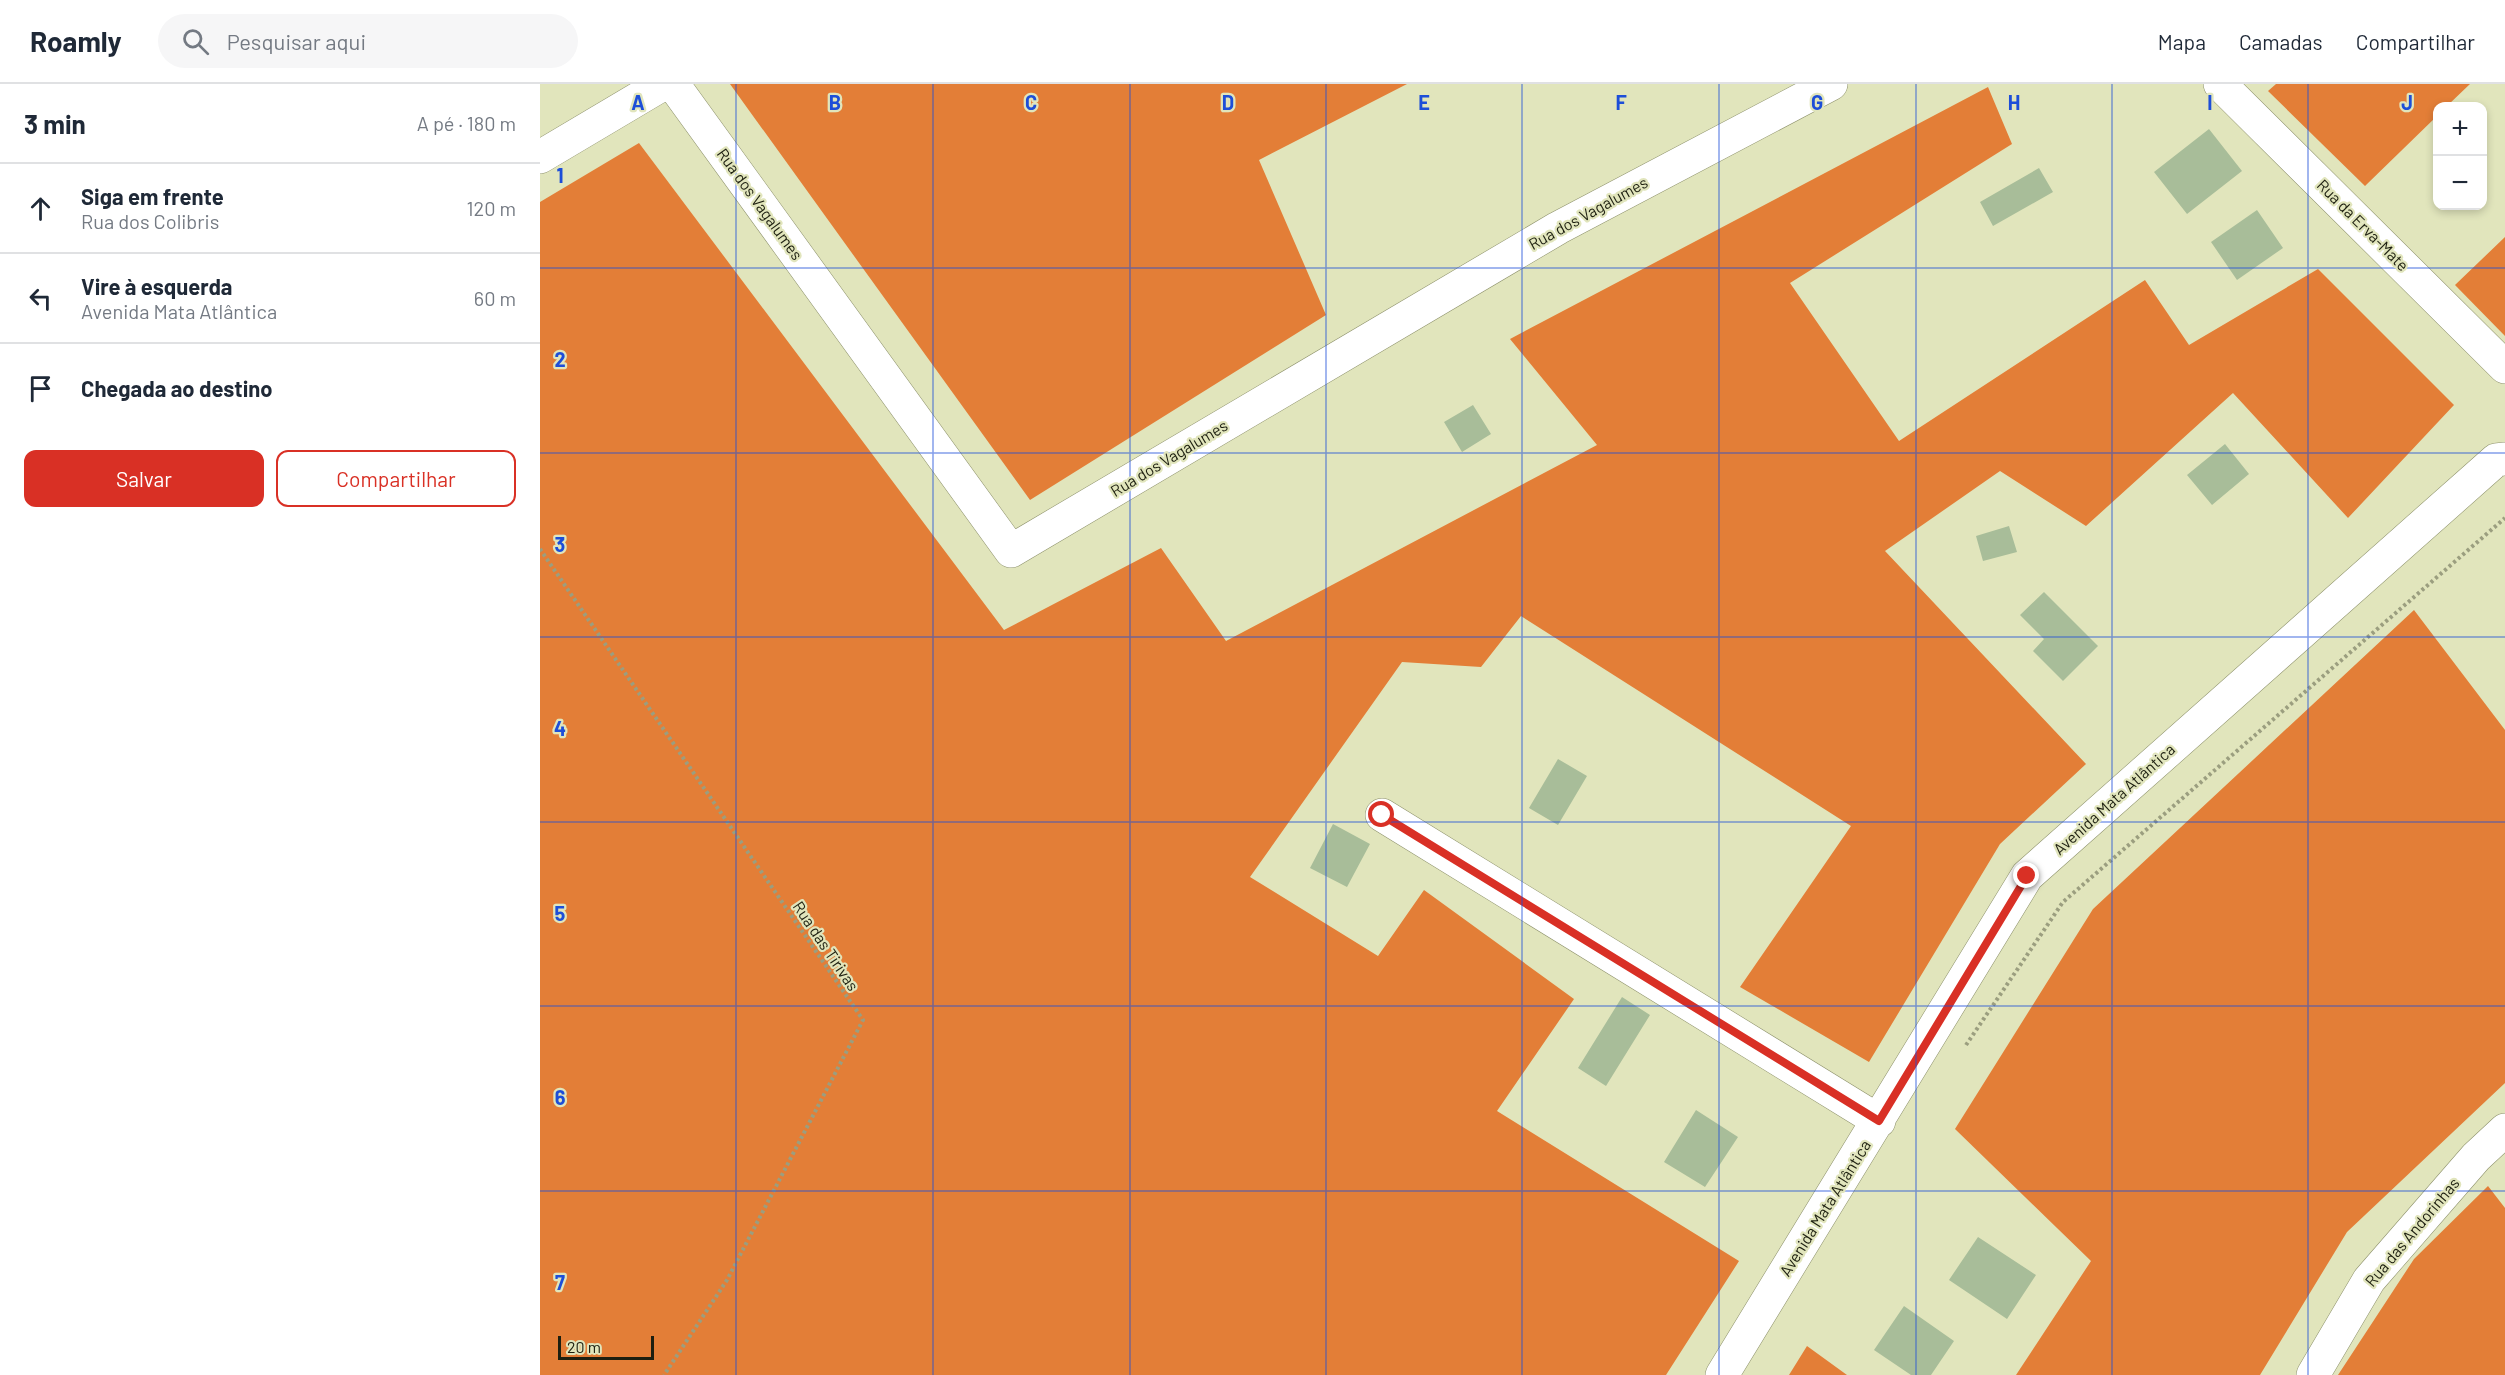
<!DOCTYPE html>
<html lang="pt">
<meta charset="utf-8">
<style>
:root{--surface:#fff;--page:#f6f6f7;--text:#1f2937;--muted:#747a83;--line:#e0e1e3;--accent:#d93025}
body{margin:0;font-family:Barlow,sans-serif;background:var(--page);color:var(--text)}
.controls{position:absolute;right:18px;top:18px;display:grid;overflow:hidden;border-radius:12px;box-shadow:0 3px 9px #0003}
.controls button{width:54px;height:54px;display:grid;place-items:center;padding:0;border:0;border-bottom:2px solid var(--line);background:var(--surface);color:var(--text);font:30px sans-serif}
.scale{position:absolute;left:18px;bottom:15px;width:96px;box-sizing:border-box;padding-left:6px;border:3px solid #1d1f10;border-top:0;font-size:16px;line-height:21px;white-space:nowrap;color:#1d1f10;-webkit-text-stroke:4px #e1e5bc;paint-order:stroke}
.stop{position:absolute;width:18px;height:18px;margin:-14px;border:4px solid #d93025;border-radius:50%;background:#fff}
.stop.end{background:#d93025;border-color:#fff;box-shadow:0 2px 6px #0008}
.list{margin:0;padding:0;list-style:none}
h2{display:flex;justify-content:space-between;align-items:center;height:78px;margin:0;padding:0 24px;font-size:26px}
h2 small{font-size:20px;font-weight:400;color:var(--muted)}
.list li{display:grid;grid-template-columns:39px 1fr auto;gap:18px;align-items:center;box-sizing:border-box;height:90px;padding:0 24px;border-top:2px solid var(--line)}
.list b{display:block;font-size:22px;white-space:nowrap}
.list p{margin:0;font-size:20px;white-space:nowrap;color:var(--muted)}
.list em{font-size:20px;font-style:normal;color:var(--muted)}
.actions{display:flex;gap:12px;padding:18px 24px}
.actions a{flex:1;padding:14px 0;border:2px solid var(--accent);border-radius:12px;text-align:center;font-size:21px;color:var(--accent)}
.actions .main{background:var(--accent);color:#fff}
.icon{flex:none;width:33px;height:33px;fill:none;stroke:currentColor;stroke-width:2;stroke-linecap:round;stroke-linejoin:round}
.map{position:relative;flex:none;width:1965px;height:1291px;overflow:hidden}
header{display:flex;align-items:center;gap:36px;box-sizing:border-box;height:84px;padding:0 30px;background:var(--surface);border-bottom:2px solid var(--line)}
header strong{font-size:28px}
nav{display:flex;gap:33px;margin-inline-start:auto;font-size:21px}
.search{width:420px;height:54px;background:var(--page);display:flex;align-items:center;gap:15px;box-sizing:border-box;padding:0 21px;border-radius:33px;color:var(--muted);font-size:22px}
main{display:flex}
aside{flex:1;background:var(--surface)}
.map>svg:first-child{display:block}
.forest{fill:#e37e37}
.building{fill:#a8bd99}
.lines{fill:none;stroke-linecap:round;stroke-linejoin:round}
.minor-casing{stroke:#8d916b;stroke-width:34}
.path{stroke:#9b9e7f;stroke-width:4;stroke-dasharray:3 3;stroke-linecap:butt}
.minor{stroke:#fff;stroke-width:33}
.route{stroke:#d93025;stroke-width:8}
.grid{fill:none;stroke:#1d4ed8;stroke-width:1.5;stroke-opacity:0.55}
.labels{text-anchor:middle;stroke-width:4.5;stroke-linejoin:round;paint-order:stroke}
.street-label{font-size:16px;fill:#1d1f10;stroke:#e1e5bc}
.grid-label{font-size:20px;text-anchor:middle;font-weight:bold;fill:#1d4ed8;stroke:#e1e5bc;stroke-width:4.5;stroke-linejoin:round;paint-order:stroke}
</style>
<header>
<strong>Roamly</strong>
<div class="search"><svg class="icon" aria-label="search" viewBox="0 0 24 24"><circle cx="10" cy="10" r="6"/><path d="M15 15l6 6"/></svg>Pesquisar aqui</div>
<nav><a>Mapa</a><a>Camadas</a><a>Compartilhar</a></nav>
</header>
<main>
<aside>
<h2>3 min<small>A pé · 180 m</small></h2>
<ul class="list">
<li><svg class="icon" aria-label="ahead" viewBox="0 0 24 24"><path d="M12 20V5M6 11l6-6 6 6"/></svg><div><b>Siga em frente</b><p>Rua dos Colibris</p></div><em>120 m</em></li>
<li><svg class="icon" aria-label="left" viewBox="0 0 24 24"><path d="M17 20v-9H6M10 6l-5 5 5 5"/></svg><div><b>Vire à esquerda</b><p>Avenida Mata Atlântica</p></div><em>60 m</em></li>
<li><svg class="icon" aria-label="arrive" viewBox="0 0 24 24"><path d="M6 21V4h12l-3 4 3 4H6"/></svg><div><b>Chegada ao destino</b></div></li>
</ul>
<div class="actions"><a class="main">Salvar</a><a>Compartilhar</a></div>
</aside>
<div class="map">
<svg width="1965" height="1291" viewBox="0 0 1965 1291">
<rect width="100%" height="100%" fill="#e1e5bc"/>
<path class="forest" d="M190 0H867L719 76 786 231 490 416Z
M1736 0H1930L1907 22H1898L1897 32 1825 102 1728 7Z
M1448 3 1472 60 1250 199 1359 357 1605 196 1649 261 1778 185 1914 321 1808 434 1693 309 1546 442 1460 387 1345 467 1546 680 1460 760 1329 978 1200 903 1311 742 981 532 941 583 862 578 710 793 838 872 884 806 1034 915 957 1027 1199 1177 1126 1291H0V118L99 59 464 546 621 464 686 557 1057 361 970 255Z
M1965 153V252L1915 201Z
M1874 526 1965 646V999L1807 1148 1720 1291H1476L1551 1177 1415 1045 1553 825Z
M1948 1102 1965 1124V1291H1798L1874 1175Z
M1267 1262 1307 1291H1249Z"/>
<path class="building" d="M1669 45 1702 87 1647 130 1614 88Z
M1499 84 1513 108 1453 142 1440 118Z
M1717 126 1743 164 1697 196 1671 158Z
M933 321 951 350 922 368 904 338Z
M1685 360 1709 390 1672 421 1647 391Z
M1469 442 1477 468 1443 477 1436 452Z
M1504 508 1558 562 1523 597 1493 567 1504 555 1480 531Z
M1018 675 1047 692 1018 741 989 724Z
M793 740 830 760 807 803 770 784Z
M1082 913 1110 931 1066 1002 1038 984Z
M1156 1026 1198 1053 1165 1103 1124 1078Z
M1438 1153 1496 1191 1467 1235 1409 1196Z
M1364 1222 1414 1257 1391 1291H1371L1334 1266Z"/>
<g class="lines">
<g class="minor-casing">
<path id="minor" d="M133 0 471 467 1018 144 1291 0
M1680 0 1965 283
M0 73 123 0
M842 731 1339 1037
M1182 1291 1487 792 1956 376 1965 375
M1773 1291 1829 1196 1936 1073 1965 1046"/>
</g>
<path class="path" d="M0 465 323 936 187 1196 124 1291
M1426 961 1523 818 1965 434"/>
<use href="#minor" class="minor"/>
</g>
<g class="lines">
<path class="route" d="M842 731 1339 1037 1487 792"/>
</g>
<path class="grid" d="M196 0V1291M393 0V1291M590 0V1291M786 0V1291M982 0V1291M1179 0V1291M1376 0V1291M1572 0V1291M1768 0V1291M0 184H1965M0 369H1965M0 553H1965M0 738H1965M0 922H1965M0 1107H1965"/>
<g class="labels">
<g class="street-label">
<text transform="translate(220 120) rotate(54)" y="6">Rua dos Vagalumes</text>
<text transform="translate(1048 129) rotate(-29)" y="6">Rua dos Vagalumes</text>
<text transform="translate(1823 141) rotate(45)" y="6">Rua da Erva-Mate</text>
<text transform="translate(629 374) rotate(-31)" y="6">Rua dos Vagalumes</text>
<text transform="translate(1574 715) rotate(-42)" y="6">Avenida Mata Atlântica</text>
<text transform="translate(286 862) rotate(56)" y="6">Rua das Tirivas</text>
<text transform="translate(1285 1124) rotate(-58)" y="6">Avenida Mata Atlântica</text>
<text transform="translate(1872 1148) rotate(-50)" y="6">Rua das Andorinhas</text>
</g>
</g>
<g class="grid-label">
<text x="98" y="26">A</text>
<text x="295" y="26">B</text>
<text x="491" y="26">C</text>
<text x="688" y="26">D</text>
<text x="884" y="26">E</text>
<text x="1081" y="26">F</text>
<text x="1277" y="26">G</text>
<text x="1474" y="26">H</text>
<text x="1670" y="26">I</text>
<text x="1867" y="26">J</text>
<text x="20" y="99">1</text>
<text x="20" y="283">2</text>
<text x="20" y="468">3</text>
<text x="20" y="652">4</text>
<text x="20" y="837">5</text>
<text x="20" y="1021">6</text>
<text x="20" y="1206">7</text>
</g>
</svg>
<div class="controls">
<button>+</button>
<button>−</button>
</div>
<div class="scale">20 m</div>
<div class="stop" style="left:842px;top:731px"></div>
<div class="stop end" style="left:1487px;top:792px"></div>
</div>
</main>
